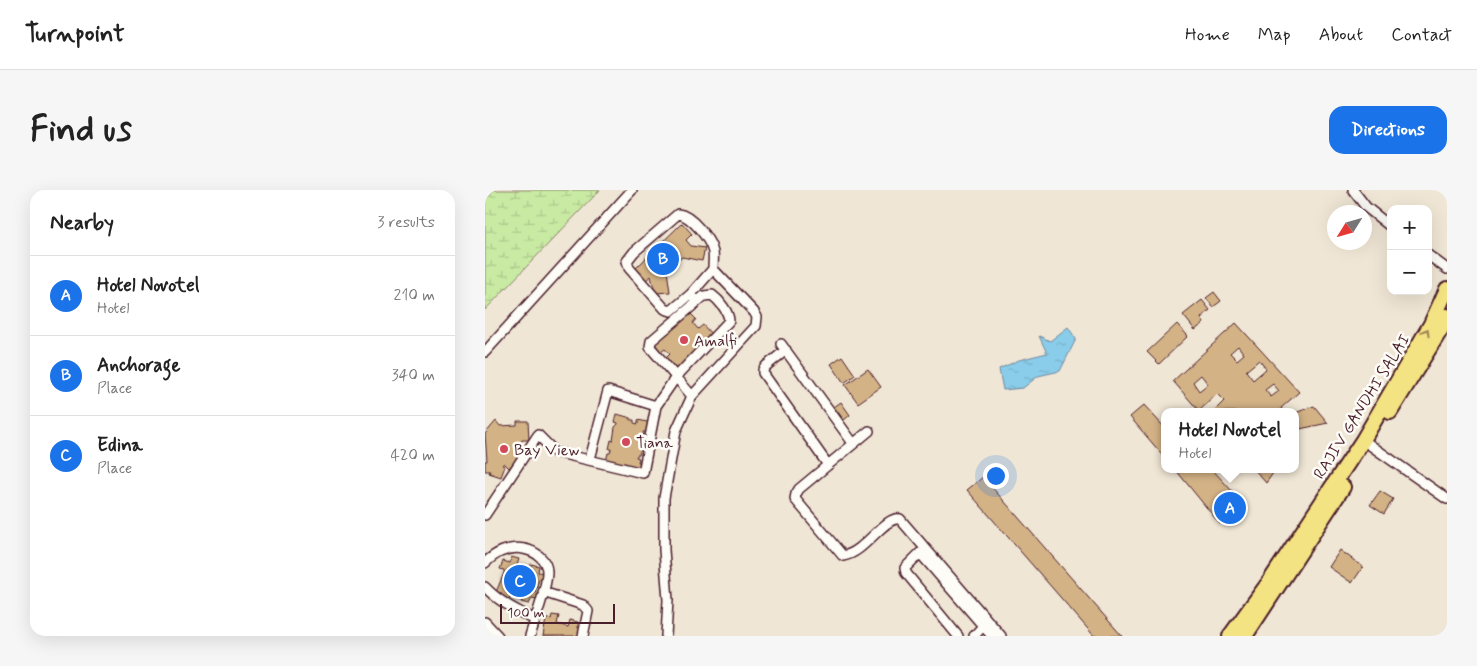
<!DOCTYPE html>
<meta charset="utf-8">
<style>
:root{--surface:#fff;--page:#f6f6f6;--text:#222;--muted:#767676;--line:#e0e0e0;--accent:#1a73e8}
body{margin:0;font-family:Mynerve,sans-serif;background:var(--page);color:var(--text)}
.controls{position:absolute;right:15px;top:15px;display:grid;overflow:hidden;border-radius:10px;box-shadow:0 5px 20px #0002}
.controls button{width:45px;height:45px;display:grid;place-items:center;padding:0;border:0;border-bottom:1px solid var(--line);background:var(--surface);color:var(--text);font:25px sans-serif}
.compass{position:absolute;left:842px;top:15px;width:45px;height:45px;border-radius:50%;background:var(--surface);box-shadow:0 5px 20px #0002;rotate:233deg}
.scale{position:absolute;left:15px;bottom:12px;width:115px;box-sizing:border-box;padding-left:5px;border:2px solid #4a1f2b;border-top:0;font-size:14px;line-height:18px;white-space:nowrap;color:#4a1f2b;-webkit-text-stroke:4px #fdfcf7;paint-order:stroke}
.you{position:absolute;left:510px;top:285px;width:18px;height:18px;margin:-12px;border:4px solid #fff;border-radius:50%;background:#1a73e8;box-shadow:0 0 0 8px #1a73e833}
.badge{display:grid;place-items:center;width:32px;height:32px;border-radius:50%;background:var(--accent);color:#fff;font-size:16px;font-weight:700}
.pin{position:absolute;translate:-50% -50%;border:2px solid #fff;box-shadow:0 1px 5px #0006}
.popup{position:absolute;left:676px;top:218px;width:138px;height:65px;box-sizing:border-box;display:grid;place-content:center;border-radius:10px;background:var(--surface);filter:drop-shadow(0 1px 4px #0005);font-size:16px;white-space:nowrap;color:var(--muted)}
.popup b{font-size:19px;color:var(--text)}
.popup::after{content:'';position:absolute;left:50%;top:100%;margin-left:-10px;border:10px solid transparent;border-top-color:var(--surface)}
.list{margin:0;padding:0;list-style:none}
h2{display:flex;justify-content:space-between;align-items:center;height:65px;margin:0;padding:0 20px;font-size:21px}
h2 small{font-size:16px;font-weight:400;color:var(--muted)}
.list li{display:grid;grid-template-columns:32px 1fr auto;gap:15px;align-items:center;box-sizing:border-box;height:80px;padding:0 20px;border-top:1px solid var(--line)}
.list b{display:block;font-size:19px;white-space:nowrap}
.list p{margin:0;font-size:16px;white-space:nowrap;color:var(--muted)}
.list em{font-size:16px;font-style:normal;color:var(--muted)}
.map{position:relative;flex:none;width:962px;height:446px;overflow:hidden;border-radius:15px}
header{display:flex;align-items:center;gap:30px;box-sizing:border-box;height:70px;padding:0 25px;background:var(--surface);border-bottom:1px solid var(--line)}
header strong{font-size:24px}
nav{display:flex;gap:28px;margin-inline-start:auto;font-size:18px}
.intro{display:flex;align-items:center;justify-content:space-between;box-sizing:border-box;height:120px;padding:0 30px}
h1{margin:0;font-size:35px}
.button{padding:12px 22px;border-radius:15px;background:var(--accent);color:#fff;font-size:18px;font-weight:700}
main{display:flex;gap:30px;padding:0 30px}
aside{flex:1;background:var(--surface);border-radius:15px;box-shadow:0 5px 20px #0002}
.map>svg:first-child{display:block}
.wetland{fill:url(#wetland-marsh);stroke:#898467}
.water{fill:url(#water-ripples);stroke:#70879e}
.building{fill:#d3b286;stroke:#4a1f2b;fill-rule:evenodd}
.lines{fill:none;stroke-linecap:round;stroke-linejoin:round}
.street-casing{stroke:#4a1f2b;stroke-width:12}
.primary-casing{stroke:#4a1f2b;stroke-width:18}
.street{stroke:#fdfcf7;stroke-width:9}
.primary{stroke:#f4e382;stroke-width:14}
.oneway{stroke:#9f8156}
.poi-dot{fill:#d1495b;stroke:#fdfcf7;stroke-width:2}
.labels{text-anchor:middle;stroke-width:5;stroke-linejoin:round;paint-order:stroke}
.poi-label{font-size:16px;fill:#4a1f2b;stroke:#fdfcf7;text-anchor:start}
.street-label{font-size:16px;fill:#4a1f2b;stroke:#fdfcf7}
</style>
<header>
<strong>Turnpoint</strong>
<nav><a>Home</a><a>Map</a><a>About</a><a>Contact</a></nav>
</header>
<div class="intro"><h1>Find us</h1><a class="button">Directions</a></div>
<main>
<aside>
<h2>Nearby<small>3 results</small></h2>
<ul class="list">
<li><span class="badge">A</span><div><b>Hotel Novotel</b><p>Hotel</p></div><em>210 m</em></li>
<li><span class="badge">B</span><div><b>Anchorage</b><p>Place</p></div><em>340 m</em></li>
<li><span class="badge">C</span><div><b>Edina</b><p>Place</p></div><em>420 m</em></li>
</ul>
</aside>
<div class="map">
<svg width="962" height="446" viewBox="0 0 962 446">
<defs>
<pattern id="wetland-marsh" width="20" height="14" patternUnits="userSpaceOnUse" patternTransform="scale(1.25)"><rect width="20" height="14" fill="#c8eaa3"/><path d="M1 5h8M5 5V1M11 12h8M15 12V8" fill="none" stroke="#adc88c"/></pattern>
<pattern id="water-ripples" width="26" height="14" patternUnits="userSpaceOnUse" patternTransform="scale(1.25)"><rect width="26" height="14" fill="#89cdea"/><path d="M2 4q2-2 4 0t4 0M15 11q2-2 4 0t4 0" fill="none" stroke="#78b0c9"/></pattern>
</defs>
<rect width="100%" height="100%" fill="#f0e6d5"/>
<filter id="ink" filterUnits="userSpaceOnUse"><feTurbulence type="fractalNoise" baseFrequency=".02" numOctaves="2"/><feDisplacementMap in="SourceGraphic" scale="10" xChannelSelector="R" yChannelSelector="G"/><feConvolveMatrix kernelMatrix="1 2 1 2 8 2 1 2 1" color-interpolation-filters="sRGB"/></filter>
<g filter="url(#ink)">
<path class="wetland" d="M8 0H115L0 120V9Z"/>
<path class="water" d="M583 137 591 149 575 181 553 186 538 198 518 200 514 179 534 170 562 163 554 146 565 151Z"/>
<path class="building" d="M197 33 207 44 201 50 206 56 220 58 217 71 197 67 182 81 185 102 170 103 166 86 161 90 151 78Z
M729 102 736 111 728 117 721 108Z
M717 110 725 120 716 128 719 133 710 140 698 125Z
M204 122 211 129 208 133 213 139 218 135 228 146 190 182 179 170 185 164 180 159 176 162 170 154Z
M751 133 814 202 796 218 799 222H728L739 211 732 204 714 221 688 191ZM753 156 759 164 752 170 745 163ZM774 170 781 179 768 190 761 181ZM716 185 723 194 714 201 708 192ZM788 194 794 201 786 207 780 200Z
M692 134 703 146 674 174 662 162Z
M357 166 370 185 359 193 346 174Z
M383 179 396 197 373 213 360 195Z
M356 212 365 225 359 230 349 217Z
M659 215 680 238V268L645 227Z
M829 216 843 233 810 240V223Z
M132 224 146 228 145 230H149V233L153 234V230L167 233 165 240 162 239 161 242H158L159 244 154 257 156 258 154 265H152L151 267 154 268 153 272 157 273 156 279 143 275V274L140 273 139 274 121 271 123 263H125L126 259H124L126 250 128 251 130 237 133 234V233L130 232Z
M11 231 15 236 32 235V231H43L44 250H37L34 256 39 261 24 278 19 273 17 275 20 276 16 287 4 283 5 281H0V271H2L0 244Z
M690 279H727L757 312 735 334Z
M769 279H791L781 293Z
M498 287 637 446H609L482 300Z
M895 301 908 309 899 324 885 315Z
M855 360 878 377 867 393 844 377Z
M26 367 34 369 31 378 44 382 46 374 54 376 53 382 59 383 57 390 54 389 50 402 54 403 52 409 47 408 44 414 36 412 38 407 27 404 23 412 15 410 17 403 11 402 19 383V380L15 379 18 371 25 373Z
M67 425 74 426 72 434 83 437 85 430 93 432V438H96L94 446H58L61 429 62 430 63 428 66 429Z"/>
<g class="lines">
<g class="street-casing">
<path id="street" d="M868 0 881 17 906 37
M943 65 962 79
M206 104 228 79C228 73 229 67 228 62 225 49 206 25 193 24L149 62 142 71 144 78 180 119 186 121 206 104 211 112
M227 105C234 110 244 122 244 131L191 187 165 157 166 151 219 106Z
M296 154 368 253
M301 160 281 176 278 180V183L343 275
M0 162 147 0
M384 241 314 299 311 304 310 309 358 366C380 363 399 326 415 329L516 446
M878 250 962 309
M105 269 123 201 171 216
M0 325 53 245 70 262 158 283 171 216 191 187 207 206
M0 373C10 363 24 356 39 359 50 361 62 369 62 382 62 399 50 429 45 446
M0 397C14 412 31 420 50 430
M58 402 98 415 103 421 98 446
M0 432 13 446
M0 445 1 446
M181 446 183 410 179 360V308L191 241 207 206 271 136 272 127 269 122 228 79
M473 446 421 383 420 378 435 363 507 446
M489 446 498 436"/>
</g>
<g class="primary-casing">
<path id="primary" d="M905 222 956 139 962 126
M745 446 785 391 878 250 946 134 962 99
M760 446 858 297"/>
</g>
<use href="#street" class="street"/>
<use href="#primary" class="primary"/>
</g>
<defs><path id="oneway-chevron" d="M-2-3.5L2.5 0L-2 3.5" fill="none" stroke-width="1.6" stroke-linecap="round" stroke-linejoin="round" transform="scale(1.25)"/></defs>
<use class="oneway" href="#oneway-chevron" transform="translate(941 142) rotate(-60)"/>
</g>
<g class="poi-dot">
<circle cx="199" cy="150" r="5"/>
<circle cx="141" cy="252" r="5"/>
<circle cx="19" cy="259" r="5"/>
</g>
<g class="labels">
<g class="poi-label">
<text x="209" y="156">Amalfi</text>
<text x="151" y="258">Tiana</text>
<text x="29" y="265">Bay View</text>
</g>
<g class="street-label">
<text transform="translate(876 216) rotate(-58)" y="6">RAJIV GANDHI SALAI</text>
</g>
</g>
</svg>
<div class="controls">
<button>+</button>
<button>−</button>
</div>
<svg class="compass" viewBox="-18 -18 36 36"><path d="M0-13l5 13h-10z" fill="#e53935"/><path d="M0 13l5-13h-10z" fill="#767676"/></svg>
<div class="scale">100 m</div>
<div class="you"></div>
<div class="pin badge" style="left:745px;top:318px">A</div>
<div class="popup"><b>Hotel Novotel</b>Hotel</div>
<div class="pin badge" style="left:178px;top:69px">B</div>
<div class="pin badge" style="left:35px;top:391px">C</div>
</div>
</main>
